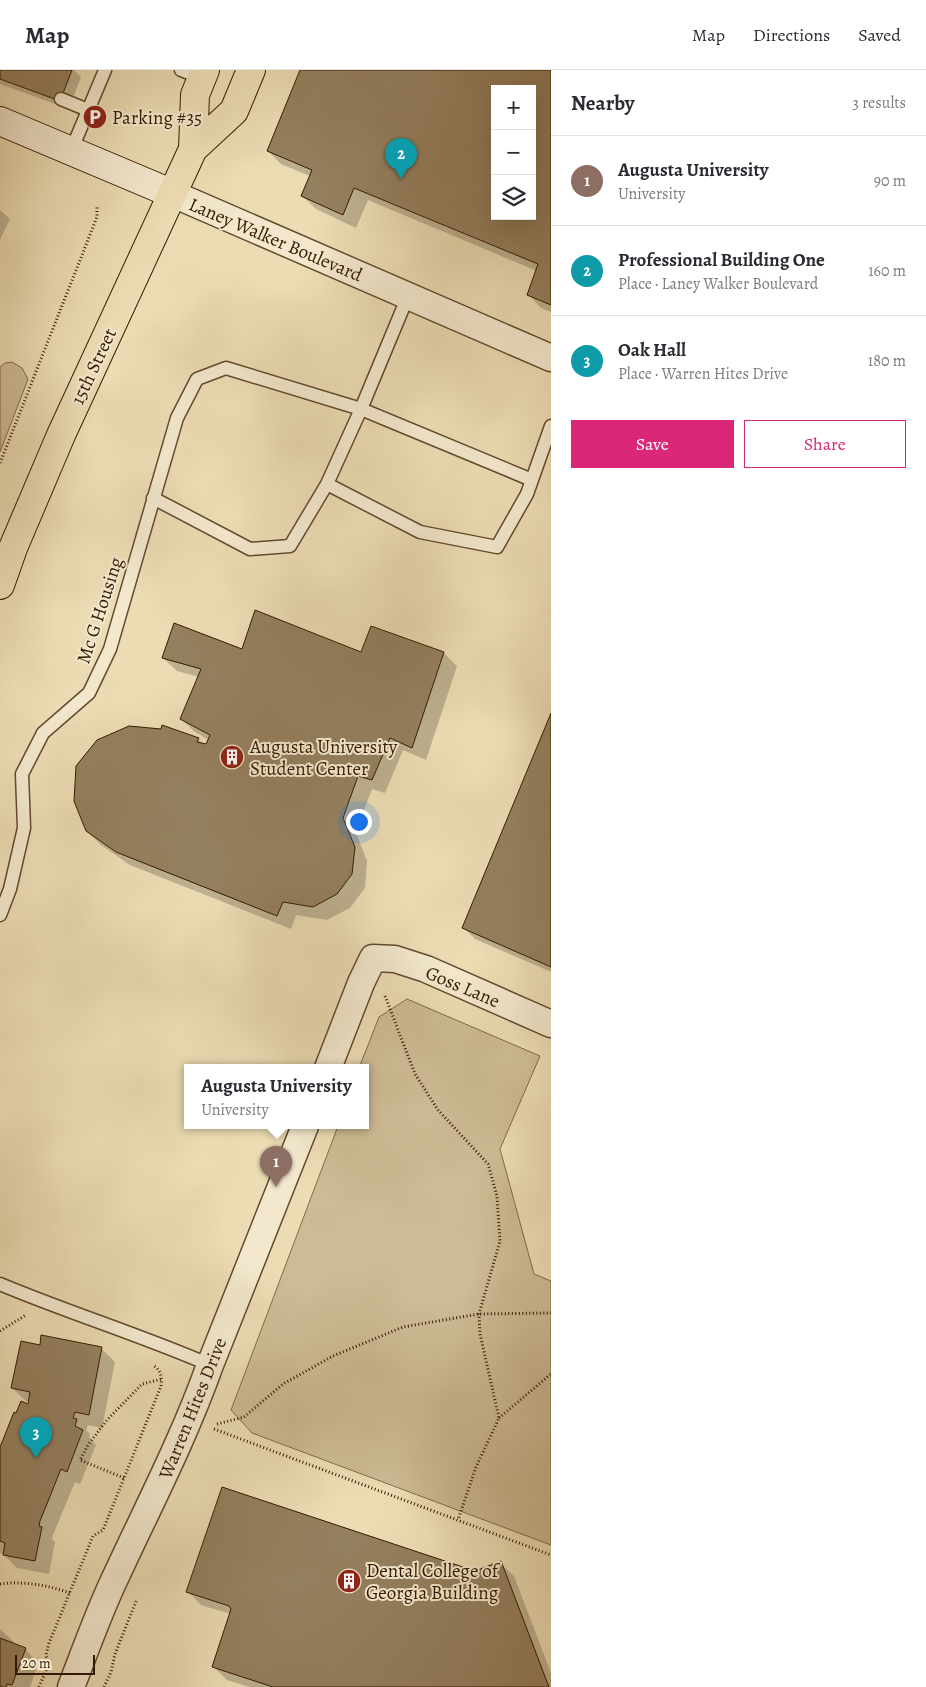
<!DOCTYPE html>
<meta charset="utf-8">
<style>
:root{--surface:#fff;--page:#f7f7f7;--text:#2b2b33;--muted:#7c7c81;--line:#e1e1e2;--accent:#db2777}
body{margin:0;font-family:Alegreya,serif;background:var(--page);color:var(--text)}
.controls{position:absolute;right:15px;top:15px;display:grid;overflow:hidden;border-radius:0px;box-shadow:0 5px 20px #0002}
.controls button{width:45px;height:45px;display:grid;place-items:center;padding:0;border:0;border-bottom:1px solid var(--line);background:var(--surface);color:var(--text);font:25px sans-serif}
.scale{position:absolute;left:15px;bottom:12px;width:80px;box-sizing:border-box;padding-left:5px;border:2px solid #341a00;border-top:0;font-size:14px;line-height:18px;white-space:nowrap;color:#341a00;-webkit-text-stroke:4px #f3e8ce;paint-order:stroke}
.you{position:absolute;left:358px;top:751px;width:18px;height:18px;margin:-12px;border:4px solid #fff;border-radius:50%;background:#1a73e8;box-shadow:0 0 0 8px #1a73e833}
.badge{display:grid;place-items:center;width:32px;height:32px;border-radius:50%;background:var(--accent);color:#fff;font-size:16px;font-weight:700}
.pin{position:absolute;translate:-50% -41px;filter:drop-shadow(0 1px 2px #0008)}
.pin::after{content:'';position:absolute;top:26px;width:18px;height:15px;background:inherit;clip-path:polygon(0 0,100% 0,50% 100%)}
.popup{position:absolute;left:184px;top:994px;width:185px;height:65px;box-sizing:border-box;display:grid;place-content:center;border-radius:0px;background:var(--surface);filter:drop-shadow(0 1px 4px #0005);font-size:16px;white-space:nowrap;color:var(--muted)}
.popup b{font-size:19px;color:var(--text)}
.popup::after{content:'';position:absolute;left:50%;top:100%;margin-left:-10px;border:10px solid transparent;border-top-color:var(--surface)}
.list{margin:0;padding:0;list-style:none}
h2{display:flex;justify-content:space-between;align-items:center;height:65px;margin:0;padding:0 20px;font-size:21px}
h2 small{font-size:16px;font-weight:400;color:var(--muted)}
.list li{display:grid;grid-template-columns:32px 1fr auto;gap:15px;align-items:center;box-sizing:border-box;height:90px;padding:0 20px;border-top:1px solid var(--line)}
.list b{display:block;font-size:19px;white-space:nowrap}
.list p{margin:0;font-size:16px;white-space:nowrap;color:var(--muted)}
.list em{font-size:16px;font-style:normal;color:var(--muted)}
.actions{display:flex;gap:10px;padding:15px 20px}
.actions a{flex:1;padding:11px 0;border:1px solid var(--accent);border-radius:0px;text-align:center;font-size:18px;color:var(--accent)}
.actions .main{background:var(--accent);color:#fff}
.icon{flex:none;width:28px;height:28px;fill:none;stroke:currentColor;stroke-width:2;stroke-linecap:round;stroke-linejoin:round}
.map{position:relative;flex:none;width:551px;height:1617px;overflow:hidden}
header{display:flex;align-items:center;gap:30px;box-sizing:border-box;height:70px;padding:0 25px;background:var(--surface);border-bottom:1px solid var(--line)}
header strong{font-size:24px}
nav{display:flex;gap:28px;margin-inline-start:auto;font-size:18px}
main{display:flex}
aside{flex:1;background:var(--surface)}
.map>svg:first-child{display:block}
.green{fill:#cdbb95;stroke:#806a4a}
.shadow{fill:#0003;fill-rule:evenodd}
.building{fill:#947f5e;stroke:#341a00;fill-rule:evenodd}
.lines{fill:none;stroke-linecap:round;stroke-linejoin:round}
.lane-casing{stroke:#624a2d;stroke-width:15}
.street-casing{stroke:#624a2d;stroke-width:29}
.secondary-casing{stroke:#341a00;stroke-width:30}
.primary-casing{stroke:#341a00;stroke-width:30}
.path{stroke:#341a00;stroke-width:3;stroke-dasharray:1 2.5;stroke-linecap:butt}
.lane{stroke:#f3e8ce;stroke-width:12}
.street{stroke:#f3e8ce;stroke-width:26}
.secondary{stroke:#f3e8ce;stroke-width:28}
.primary{stroke:#ecdcb4;stroke-width:28}
.labels{text-anchor:middle;stroke-width:4;stroke-linejoin:round;paint-order:stroke}
.poi-label{font-size:19px;fill:#341a00;stroke:#f3e8ce;text-anchor:start}
.street-label{font-size:19px;fill:#341a00;stroke:#f3e8ce}
</style>
<header>
<strong>Map</strong>
<nav><a>Map</a><a>Directions</a><a>Saved</a></nav>
</header>
<main>
<div class="map">
<svg width="551" height="1617" viewBox="0 0 551 1617">
<rect width="100%" height="100%" fill="#ecdcb4"/>
<filter id="stains"><feTurbulence type="fractalNoise" baseFrequency=".004" numOctaves="4"/><feColorMatrix values="0 0 0 0 .2 0 0 0 0 .09 0 0 0 0 .02 0 0 0 .5 -.17"/></filter>
<radialGradient id="worn" r=".72"><stop offset=".6" stop-color="#630" stop-opacity="0"/><stop offset="1" stop-color="#630" stop-opacity=".3"/></radialGradient>
<path class="green" d="M12 292 22 298 28 309 0 382V297L5 293Z
M407 929 540 986 500 1079 534 1204 551 1211V1475L252 1363 231 1340 338 1056H365V998H359L379 947Z"/>
<path class="shadow" d="M0 0H74L81 7 69 39 0 14Z
M302 0H551V242L541 238 528 224 537 201 368 130 356 158 316 139 302 126 310 106 281 94 268 81ZM495 19H532V146H495Z
M0 140 10 149 0 170Z
M371 558 444 583 457 596 426 690 403 680 385 723 372 719 356 762 367 791 365 818 350 838 327 850 296 845 291 859 130 795 101 775 87 761 198 669 206 676 209 670 195 662 181 649 199 607 177 601 163 588 243 580 362 583Z
M551 646V902L475 869 464 858Z
M41 1277 101 1278 115 1292 102 1358 88 1355 86 1360 90 1364 89 1367 96 1375 80 1414 75 1412 53 1465 52 1469 55 1472 49 1504 17 1498 3 1484 0 1483V1380L17 1345 29 1336V1332L26 1331 12 1318Z
M500 1493 514 1506 551 1603V1617H249L227 1610 213 1596 231 1544 201 1535 188 1522 475 1502Z
M0 1559 15 1573V1575L25 1579 38 1593 30 1617H0Z"/>
<path class="building" d="M0 0H72L60 31 0 9Z
M300 0H551V235L527 225 538 194 354 118 343 145 301 126 312 100 267 81ZM495 19H532V146H495Z
M255 540 361 582 371 556 444 582 412 678 390 668 372 710 358 706 343 748 355 777 352 804 337 824 313 837 283 832 277 846 116 782 86 761 74 731 76 696 97 670 129 656 161 659 162 655 199 668 197 672 206 674 210 665 180 649 201 599 162 588 174 553 242 579Z
M551 643V897L462 858Z
M41 1265 102 1277 89 1345 75 1342 73 1348 77 1349 75 1356 83 1360 67 1402 61 1399 40 1451 39 1456 42 1457 35 1491 3 1485 5 1473 0 1471V1377L14 1342 16 1343 21 1331 28 1334 30 1322 11 1318 21 1271 40 1275Z
M222 1417 475 1501 501 1491 549 1617H273L212 1597 231 1539 229 1536 186 1522Z
M0 1568 26 1578 12 1615 7 1614 6 1617H0Z"/>
<g class="lines">
<g class="lane-casing">
<path id="lane" d="M181 0 202 8
M61 29 88 40
M71 81 105 0
M327 414 420 462 497 477 527 424 551 356
M153 428 250 479 290 476 327 414 361 339 408 226
M0 845 10 819 24 758 22 704 43 663 89 623 110 579 177 348 197 309 226 298 361 339 532 410
M0 1214C69 1243 141 1265 210 1295"/>
</g>
<g class="street-casing">
<path id="street" d="M173 124 551 288
M328 998 361 913 373 888 395 889 426 899 551 954
M71 1617C86 1579 99 1541 117 1504 149 1435 184 1368 210 1295L305 1056"/>
</g>
<g class="secondary-casing">
<path id="secondary" d="M0 51 173 124"/>
</g>
<g class="primary-casing">
<path id="primary" d="M193 79 234 41 251 0
M0 515 13 478 61 365 193 79 195 25 205 0"/>
</g>
<path class="path" d="M0 393 97 147V137
M385 926 415 1004 438 1040 488 1094 497 1126 500 1171 479 1244 480 1264 499 1348 476 1397 458 1450
M0 1261 26 1245
M499 1348 551 1304
M217 1354 244 1347 283 1314 333 1286 403 1257 479 1244 551 1243
M214 1359 551 1485
M124 1408 80 1390 88 1375 107 1350 142 1314 162 1309
M0 1514C24 1511 47 1515 70 1523
M39 1617 48 1596 46 1585 49 1573 93 1466 103 1460 161 1316C162 1308 161 1300 154 1296
M104 1617 111 1602 115 1584 137 1529"/>
<use href="#lane" class="lane"/>
<use href="#street" class="street"/>
<use href="#secondary" class="secondary"/>
<use href="#primary" class="primary"/>
</g>
<defs>
<g id="parking-disc" transform="scale(1.25)"><circle r="9.5" fill="#8f2418" stroke="#f3e8ce"/><path d="M-3.5-5.5H1a3.5 3.5 0 0 1 0 7H-1V5.5H-3.5ZM-1-3.4V-.6H.8a1.4 1.4 0 0 0 0-2.8Z" fill="#fff"/></g>
<g id="building-disc" transform="scale(1.25)"><circle r="9.5" fill="#8f2418" stroke="#f3e8ce"/><path d="M-4-6H4V6H1V3H-1V6H-4ZM-2.5-4.3h1.7v1.8h-1.7ZM.8-4.3h1.7v1.8H.8ZM-2.5-1h1.7V.8h-1.7ZM.8-1h1.7V.8H.8Z" fill="#fff"/></g>
</defs>
<g fill-rule="evenodd">
<use href="#parking-disc" x="95" y="47"/>
<use href="#building-disc" x="232" y="687"/>
<use href="#building-disc" x="349" y="1511"/>
</g>
<g class="labels">
<g class="poi-label">
<text x="112" y="54">Parking #35</text>
<text x="250" y="683">Augusta University<tspan x="250" dy="22">Student Center</tspan></text>
<text x="366" y="1507">Dental College of<tspan x="366" dy="22">Georgia Building</tspan></text>
</g>
<g class="street-label">
<text transform="translate(276 169) rotate(23)" y="7">Laney Walker Boulevard</text>
<text transform="translate(93 296) rotate(-65)" y="7">15th Street</text>
<text transform="translate(99 540) rotate(-72)" y="7">Mc G Housing</text>
<text transform="translate(463 916) rotate(23)" y="7">Goss Lane</text>
<text transform="translate(192 1338) rotate(-68)" y="7">Warren Hites Drive</text>
</g>
</g>
<rect width="100%" height="100%" filter="url(#stains)"/>
<rect width="100%" height="100%" fill="url(#worn)"/>
</svg>
<div class="controls">
<button>+</button>
<button>−</button>
<button><svg class="icon" aria-label="layers" viewBox="0 0 24 24"><path d="M12 4l9 5-9 5-9-5zM3 14l9 5 9-5"/></svg></button>
</div>
<div class="scale">20 m</div>
<div class="you"></div>
<div class="pin badge" style="left:276px;top:1117px;background:#8d6e63">1</div>
<div class="popup"><b>Augusta University</b>University</div>
<div class="pin badge" style="left:401px;top:109px;background:#0f9aa8">2</div>
<div class="pin badge" style="left:36px;top:1388px;background:#0f9aa8">3</div>
</div>
<aside>
<h2>Nearby<small>3 results</small></h2>
<ul class="list">
<li><span class="badge" style="background:#8d6e63">1</span><div><b>Augusta University</b><p>University</p></div><em>90 m</em></li>
<li><span class="badge" style="background:#0f9aa8">2</span><div><b>Professional Building One</b><p>Place · Laney Walker Boulevard</p></div><em>160 m</em></li>
<li><span class="badge" style="background:#0f9aa8">3</span><div><b>Oak Hall</b><p>Place · Warren Hites Drive</p></div><em>180 m</em></li>
</ul>
<div class="actions"><a class="main">Save</a><a>Share</a></div>
</aside>
</main>
